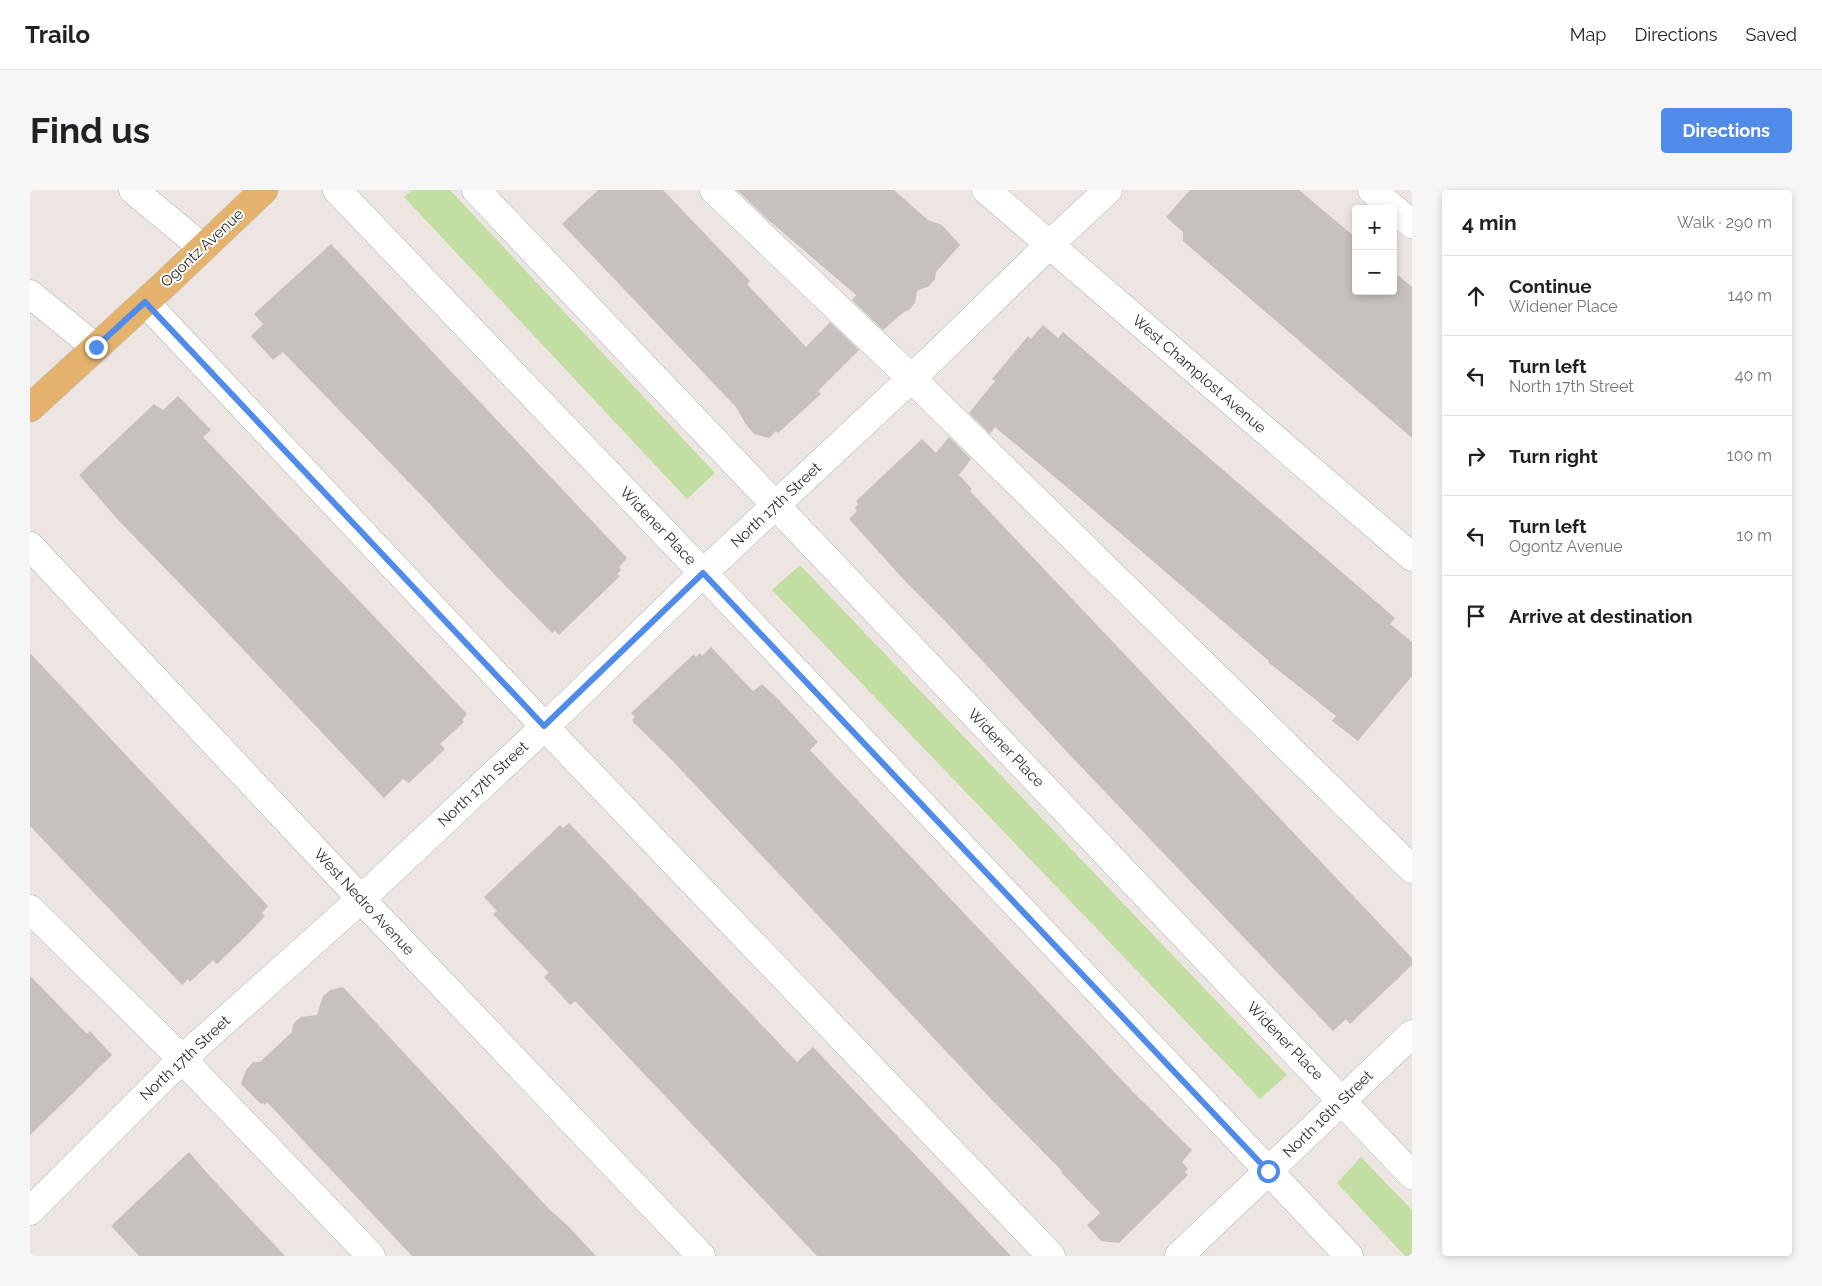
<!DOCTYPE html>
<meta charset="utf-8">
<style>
:root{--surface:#fff;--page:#f6f6f6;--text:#202124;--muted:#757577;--line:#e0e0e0;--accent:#508bea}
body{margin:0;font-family:Raleway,sans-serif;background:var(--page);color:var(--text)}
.controls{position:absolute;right:15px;top:15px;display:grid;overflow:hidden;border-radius:5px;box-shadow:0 2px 8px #0003}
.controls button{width:45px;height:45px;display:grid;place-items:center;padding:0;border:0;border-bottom:1px solid var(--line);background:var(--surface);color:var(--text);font:25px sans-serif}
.stop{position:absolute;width:15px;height:15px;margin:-11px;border:4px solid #508bea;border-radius:50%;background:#fff}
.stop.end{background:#508bea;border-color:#fff;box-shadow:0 1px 5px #0008}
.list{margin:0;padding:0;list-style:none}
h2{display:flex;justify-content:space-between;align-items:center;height:65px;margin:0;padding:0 20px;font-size:21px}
h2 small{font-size:16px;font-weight:400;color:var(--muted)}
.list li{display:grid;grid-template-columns:32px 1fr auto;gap:15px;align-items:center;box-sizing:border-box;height:80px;padding:0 20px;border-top:1px solid var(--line)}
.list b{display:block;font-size:19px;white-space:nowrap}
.list p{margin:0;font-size:16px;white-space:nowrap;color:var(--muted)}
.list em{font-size:16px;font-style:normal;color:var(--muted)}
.icon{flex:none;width:28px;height:28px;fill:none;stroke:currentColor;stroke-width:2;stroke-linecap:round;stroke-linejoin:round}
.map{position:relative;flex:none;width:1382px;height:1066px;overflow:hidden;border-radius:5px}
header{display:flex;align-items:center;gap:30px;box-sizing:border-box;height:70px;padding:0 25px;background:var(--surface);border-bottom:1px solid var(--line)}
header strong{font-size:24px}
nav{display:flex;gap:28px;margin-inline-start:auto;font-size:18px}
.intro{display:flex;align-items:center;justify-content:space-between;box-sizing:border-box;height:120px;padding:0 30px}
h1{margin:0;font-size:35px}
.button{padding:12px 22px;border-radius:5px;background:var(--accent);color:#fff;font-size:18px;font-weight:700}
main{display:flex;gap:30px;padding:0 30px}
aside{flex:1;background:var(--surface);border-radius:5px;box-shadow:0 2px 8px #0003}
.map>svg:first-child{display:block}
.green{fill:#c2dea3}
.building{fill:#c6c1bc}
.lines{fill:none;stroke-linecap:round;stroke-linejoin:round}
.minor-casing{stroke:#adb1b8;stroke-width:29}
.major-casing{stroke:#c4c4c4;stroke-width:29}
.minor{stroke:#fff;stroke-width:28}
.major{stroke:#e5b26e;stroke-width:28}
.route{stroke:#508bea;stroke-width:6}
.labels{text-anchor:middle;stroke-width:4;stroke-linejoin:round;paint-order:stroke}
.street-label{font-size:15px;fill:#2d2d2d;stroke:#fff}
</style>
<header>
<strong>Trailo</strong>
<nav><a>Map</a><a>Directions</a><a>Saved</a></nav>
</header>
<div class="intro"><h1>Find us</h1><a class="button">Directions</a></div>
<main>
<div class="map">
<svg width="1382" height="1066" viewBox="0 0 1382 1066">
<rect width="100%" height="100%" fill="#ede5e1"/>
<path class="green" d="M382 0H420L685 283 657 309 374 7Z
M770 375 1257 885 1230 909 742 400Z
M1331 967 1382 1020V1066H1375L1307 993Z"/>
<path class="building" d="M568 0H633L720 91 717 94 776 157 800 132 829 160 788 201 791 204 748 243 746 241 739 248 724 244 715 233 706 217 532 34Z
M707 0H864L898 30 912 35 930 55 906 82 905 89 899 96 887 101 885 113 879 120 874 122 853 140 822 110 826 105 736 28Z
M1160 0H1269L1326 48V101H1363V81L1382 97V248L1153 51V42L1136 27Z
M301 54 597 368 589 377 591 380 587 384 590 386 529 445 525 441 522 443 465 385 396 310 253 162 243 170 221 146 233 134 224 124Z
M1013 135 1028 148 1033 142 1365 428 1360 434 1382 452V486L1328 551 1302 531 1306 526 1238 472 1239 471 1039 299 965 237 960 244 939 223 965 191 962 189 998 146 1001 149Z
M148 206 181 240 173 247 437 524 432 530 434 532 410 554 415 559 379 593 373 589 354 608 189 434 90 332 49 285 124 214 133 220Z
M919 247 941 269 929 285 942 299 940 301 1382 768V775L1320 834 1316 829 1303 841 1037 562 916 432 875 391 819 329 827 321 825 318 828 314 826 311 892 249 906 263Z
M681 457 723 501 732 494 748 509 788 552 780 560 1104 903 1162 960 1152 972 1158 979 1155 982 1158 985 1089 1053 1071 1051 1057 1035 1070 1023 1031 982 1032 981 961 909 636 564 604 533 602 530 605 527 601 523 664 464 666 467 670 463 672 466Z
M0 463 238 716 232 723 235 726 221 741 187 774 183 770 160 792 158 789 152 795 0 636Z
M539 633 767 872 783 857 981 1066H787L545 811 540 815 529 803 514 787 519 783 463 724 467 721 454 707 530 635 533 638Z
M0 786 57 844 60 841 82 865 0 945Z
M313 797 519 1019 537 1035 566 1066H382L237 912 235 915 233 913 231 914 211 894 216 880 223 872H230L262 842 263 834 271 827 287 825 293 806 300 800Z
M159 962 177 983 255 1066H109L81 1036Z"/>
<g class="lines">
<g class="minor-casing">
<path id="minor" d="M103 0 173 58
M307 0 673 383 1319 1066
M446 0 1382 985
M684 0 881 188 1382 679
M956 0 1382 367
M1342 0 1382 34
M0 104 65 157
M115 112 515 537 1021 1066
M0 356 331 709 671 1066
M0 719 152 869 341 1066
M0 1021 152 869 331 709 541 512 673 383 901 170 1019 55 1078 0
M1149 1066 1382 844"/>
</g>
<g class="major-casing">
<path id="major" d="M0 218 134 95 234 0"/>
</g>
<use href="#minor" class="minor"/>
<use href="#major" class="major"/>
</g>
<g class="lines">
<path class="route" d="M66 157 115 112 514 536 673 383 1238 981"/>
</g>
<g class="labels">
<g class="street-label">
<text transform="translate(172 58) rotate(-43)" y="5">Ogontz Avenue</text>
<text transform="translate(1169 184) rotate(41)" y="5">West Champlost Avenue</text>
<text transform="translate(746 315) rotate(-43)" y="5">North 17th Street</text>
<text transform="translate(628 336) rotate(46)" y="5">Widener Place</text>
<text transform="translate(976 558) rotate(46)" y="5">Widener Place</text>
<text transform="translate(453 594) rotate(-43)" y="5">North 17th Street</text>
<text transform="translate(334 712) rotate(47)" y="5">West Nedro Avenue</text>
<text transform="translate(1255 851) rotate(46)" y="5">Widener Place</text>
<text transform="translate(155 868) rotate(-43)" y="5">North 17th Street</text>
<text transform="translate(1298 924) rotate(-44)" y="5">North 16th Street</text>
</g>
</g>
</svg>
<div class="controls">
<button>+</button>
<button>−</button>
</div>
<div class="stop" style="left:1238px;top:981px"></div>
<div class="stop end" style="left:66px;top:157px"></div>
</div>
<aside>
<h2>4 min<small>Walk · 290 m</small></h2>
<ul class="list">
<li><svg class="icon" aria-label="ahead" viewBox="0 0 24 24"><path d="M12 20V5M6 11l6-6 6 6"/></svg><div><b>Continue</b><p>Widener Place</p></div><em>140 m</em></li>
<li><svg class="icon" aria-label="left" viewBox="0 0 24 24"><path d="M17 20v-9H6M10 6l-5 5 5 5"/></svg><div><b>Turn left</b><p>North 17th Street</p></div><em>40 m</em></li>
<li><svg class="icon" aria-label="right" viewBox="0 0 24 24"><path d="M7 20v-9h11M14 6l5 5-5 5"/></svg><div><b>Turn right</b></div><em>100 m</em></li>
<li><svg class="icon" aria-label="left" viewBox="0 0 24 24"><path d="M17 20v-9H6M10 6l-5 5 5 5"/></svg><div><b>Turn left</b><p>Ogontz Avenue</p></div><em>10 m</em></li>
<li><svg class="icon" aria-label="arrive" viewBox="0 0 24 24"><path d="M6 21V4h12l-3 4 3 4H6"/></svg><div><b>Arrive at destination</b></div></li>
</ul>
</aside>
</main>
